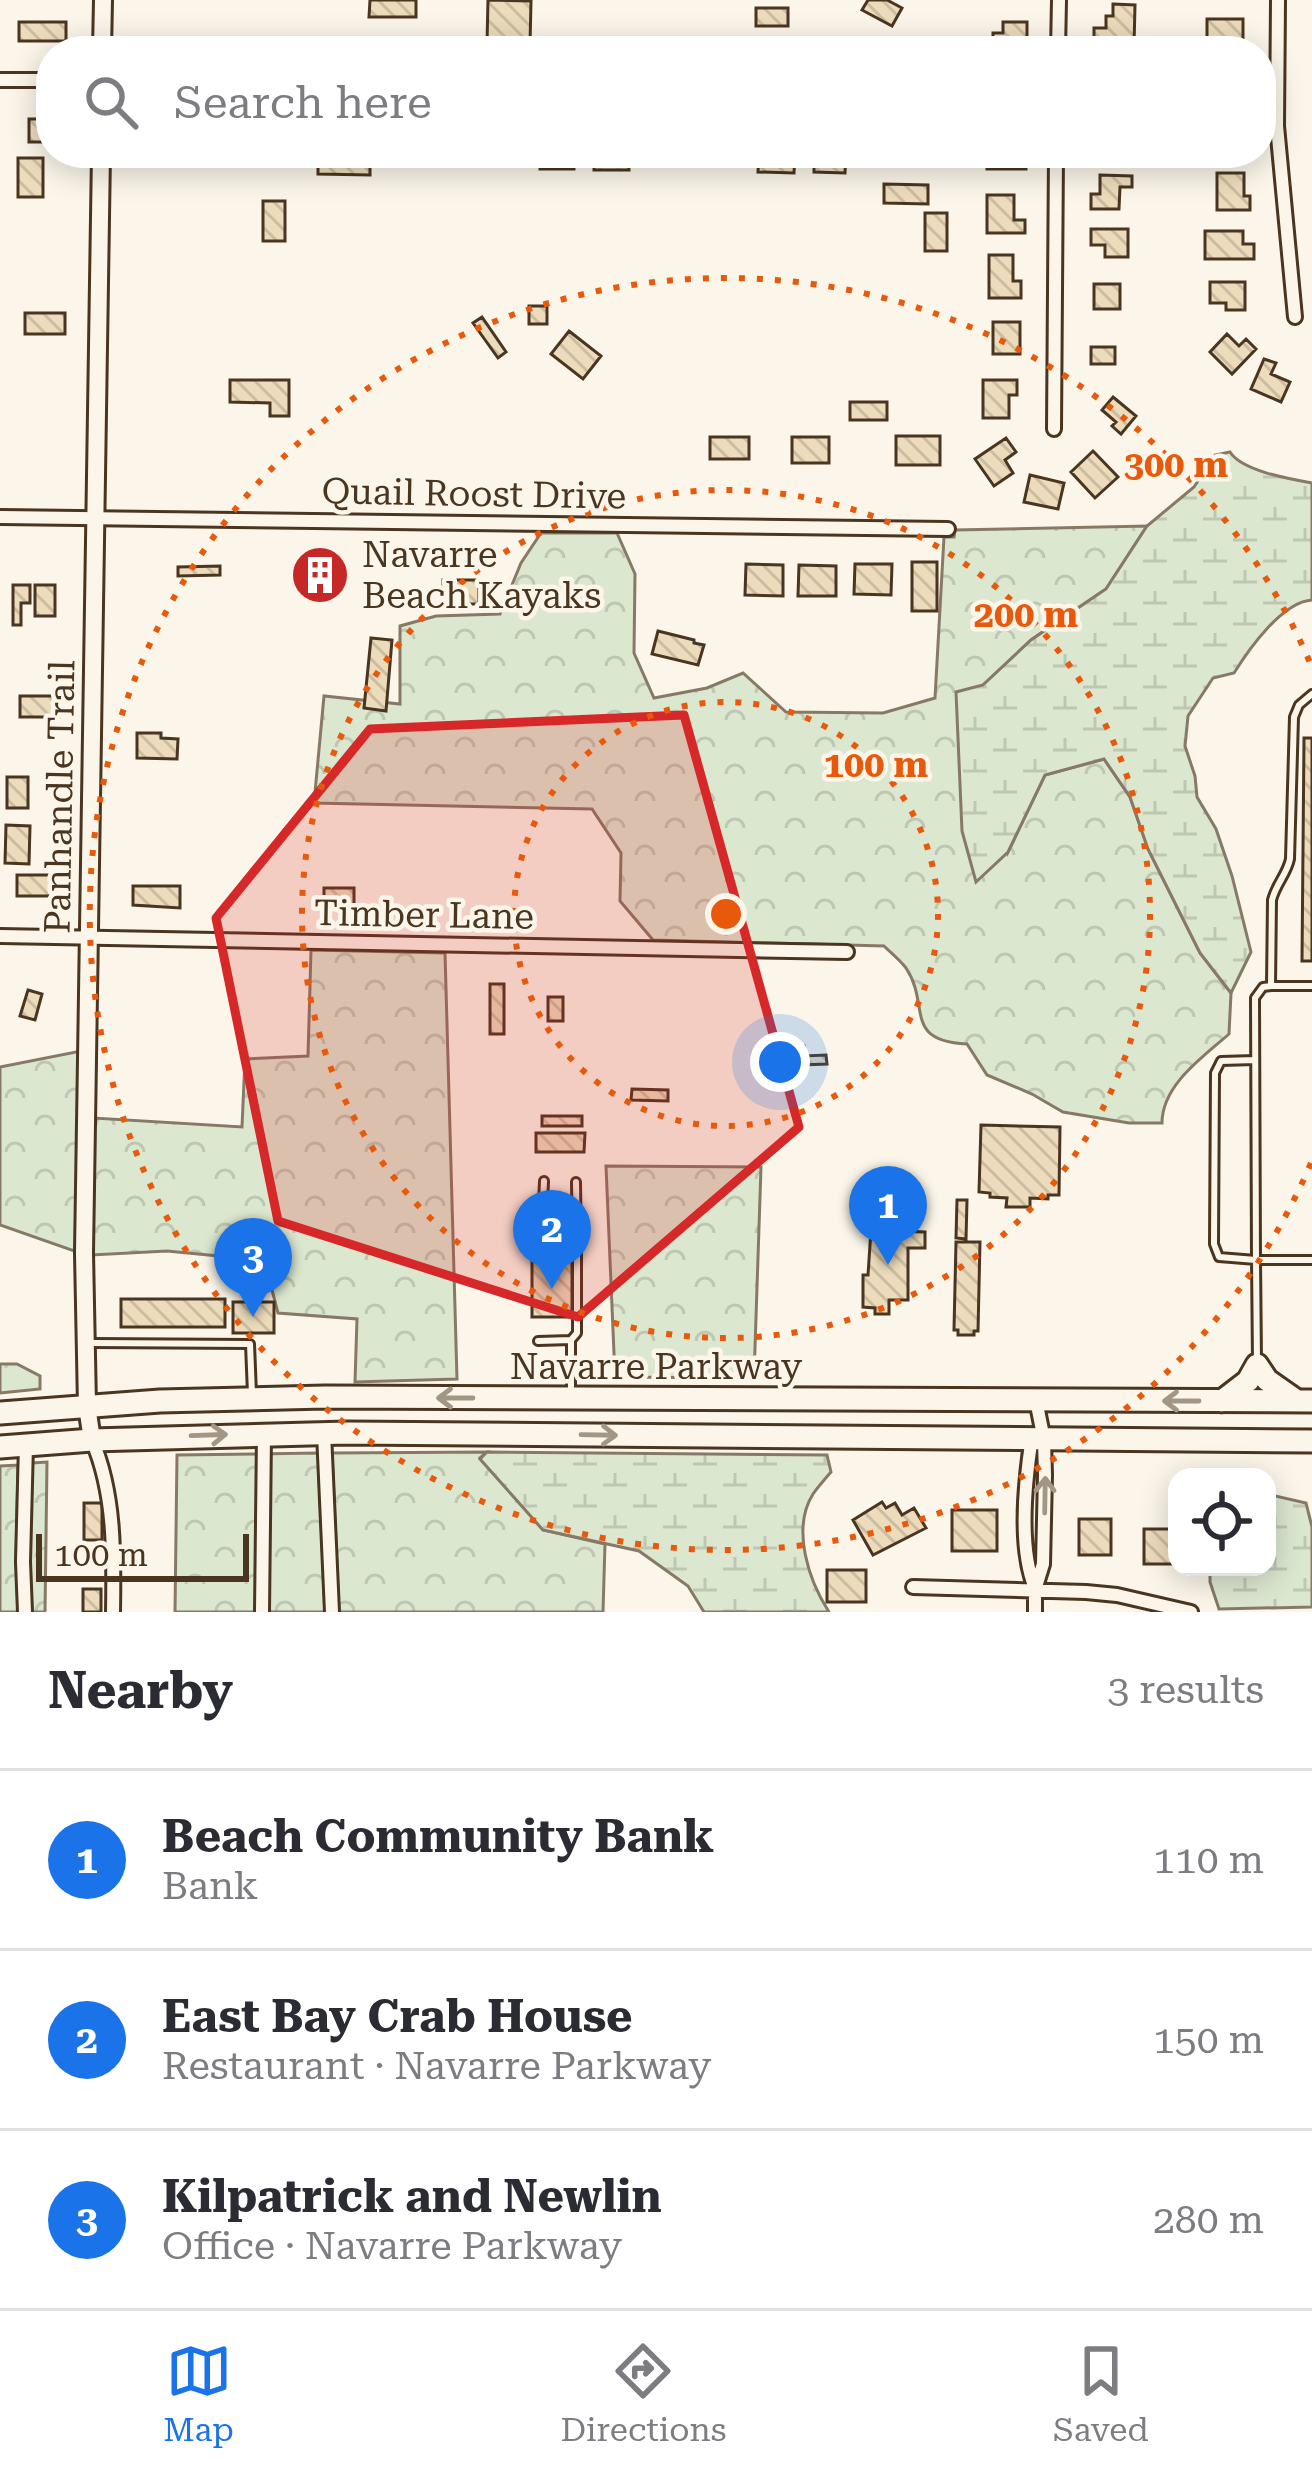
<!DOCTYPE html>
<meta charset="utf-8">
<style>
:root{--surface:#fff;--page:#f2f2f3;--text:#2b2b33;--muted:#7c7c81;--line:#e1e1e2;--accent:#1a73e8}
body{margin:0;font-family:"Roboto Serif",serif;background:var(--page);color:var(--text)}
.controls{position:absolute;right:36px;bottom:36px;display:grid;overflow:hidden;border-radius:24px;box-shadow:0 6px 30px #0003}
.controls button{width:108px;height:108px;display:grid;place-items:center;padding:0;border:0;border-bottom:3px solid var(--line);background:var(--surface);color:var(--text);font:60px sans-serif}
.scale{position:absolute;left:36px;bottom:30px;width:213px;box-sizing:border-box;padding-left:12px;border:6px solid #4a3520;border-top:0;font-size:33px;line-height:42px;white-space:nowrap;color:#4a3520;-webkit-text-stroke:9px #fbf6e9;paint-order:stroke}
.you{position:absolute;left:780px;top:1062px;width:42px;height:42px;margin:-30px;border:9px solid #fff;border-radius:50%;background:#1a73e8;box-shadow:0 0 0 18px #1a73e833}
.badge{display:grid;place-items:center;width:78px;height:78px;border-radius:50%;background:var(--accent);color:#fff;font-size:39px;font-weight:700}
.pin{position:absolute;translate:-50% -99px;filter:drop-shadow(0 3px 6px #0008)}
.pin::after{content:'';position:absolute;top:63px;width:42px;height:36px;background:inherit;clip-path:polygon(0 0,100% 0,50% 100%)}
.list{margin:0;padding:0;list-style:none}
h2{display:flex;justify-content:space-between;align-items:center;height:156px;margin:0;padding:0 48px;font-size:51px}
h2 small{font-size:39px;font-weight:400;color:var(--muted)}
.list li{display:grid;grid-template-columns:78px 1fr auto;gap:36px;align-items:center;box-sizing:border-box;height:180px;padding:0 48px;border-top:3px solid var(--line)}
.list b{display:block;font-size:45px;white-space:nowrap}
.list p{margin:0;font-size:39px;white-space:nowrap;color:var(--muted)}
.list em{font-size:39px;font-style:normal;color:var(--muted)}
.icon{flex:none;width:66px;height:66px;fill:none;stroke:currentColor;stroke-width:2;stroke-linecap:round;stroke-linejoin:round}
.map{position:relative;flex:none;width:1312px;height:1612px;overflow:hidden}
.search{position:absolute;background:var(--surface);box-shadow:0 6px 30px #0003;left:36px;right:36px;top:36px;height:132px;display:flex;align-items:center;gap:30px;box-sizing:border-box;padding:0 42px;border-radius:48px;color:var(--muted);font-size:45px}
.sheet{height:696px;background:var(--surface)}
nav{display:flex;justify-content:space-around;align-items:center;box-sizing:border-box;height:168px;border-top:3px solid var(--line);background:var(--surface);font-size:33px;color:var(--muted)}
nav a{display:grid;justify-items:center;gap:6px}
nav .on{color:var(--accent)}
.map>svg:first-child{display:block}
.forest{fill:url(#forest-crowns);stroke:#887966;stroke-width:3}
.wetland{fill:url(#wetland-marsh);stroke:#887966;stroke-width:3}
.building{fill:url(#building-back-hatch);stroke:#4a3520;stroke-width:3}
.lines{fill:none;stroke-linecap:round;stroke-linejoin:round}
.service-casing{stroke:#4a3520;stroke-width:12}
.minor-casing{stroke:#4a3520;stroke-width:18}
.tertiary-casing{stroke:#4a3520;stroke-width:22}
.trunk-casing{stroke:#4a3520;stroke-width:27}
.service{stroke:#fbf6e9;stroke-width:6}
.minor{stroke:#fbf6e9;stroke-width:12}
.tertiary{stroke:#fbf6e9;stroke-width:16}
.trunk{stroke:#fbf6e9;stroke-width:21}
.oneway{stroke:#a29684}
.marked{fill:#d62828;fill-opacity:0.2;stroke:#d62828;stroke-width:9;stroke-linejoin:round}
.ring{fill:none;stroke:#e8590c;stroke-width:6;stroke-dasharray:6 12}
.labels{text-anchor:middle;stroke-width:9;stroke-linejoin:round;paint-order:stroke}
.street-label{font-size:36px;fill:#4a3520;stroke:#fbf6e9}
.poi-label{font-size:36px;fill:#4a3520;stroke:#fbf6e9;text-anchor:start}
.centre{fill:#e8590c;stroke:#fbf6e9;stroke-width:6}
.ring-label{font-size:36px;text-anchor:middle;font-weight:bold;fill:#e8590c;stroke:#fbf6e9;stroke-width:9;stroke-linejoin:round;paint-order:stroke}
</style>
<div class="map">
<svg width="1312" height="1612" viewBox="0 0 1312 1612">
<defs>
<pattern id="forest-crowns" width="20" height="18" patternUnits="userSpaceOnUse" patternTransform="scale(3)"><rect width="20" height="18" fill="#dce7d0"/><path d="M2 6a3 3 0 1 1 6 0M12 15a3 3 0 1 1 6 0" fill="none" stroke="#bec7b2"/></pattern>
<pattern id="wetland-marsh" width="20" height="14" patternUnits="userSpaceOnUse" patternTransform="scale(3)"><rect width="20" height="14" fill="#dce7d0"/><path d="M1 5h8M5 5V1M11 12h8M15 12V8" fill="none" stroke="#bec7b2"/></pattern>
<pattern id="building-back-hatch" width="6" height="6" patternUnits="userSpaceOnUse" patternTransform="scale(3)"><rect width="6" height="6" fill="#ecdcbc"/><path d="M-1 5l2 2M0 0l6 6M5-1l2 2" fill="none" stroke="#ccbda1"/></pattern>
</defs>
<rect width="100%" height="100%" fill="#fbf6e9"/>
<path class="forest" d="M1147 526 1106 589 1031 640 983 685 1008 852 1045 775 1104 759 1130 797 1148 849 1200 953 1231 993 1229 1034C1203 1057 1162 1085 1162 1123H1129L1063 1112 1032 1094 987 1075 967 1044C902 1041 931 1005 906 968 900 960 891 953 884 946L653 940 620 901 621 853 592 809 314 803 324 696 400 704V626L436 616 500 614 521 563 541 533H617L635 574 634 653 654 698 707 688 743 673 786 712 883 713 935 698 944 537H954L955 530Z
M311 950 445 953 457 1379 355 1382 357 1319 278 1313 272 1290 229 1257 167 1251 92 1255 94 1118 242 1127 245 1059 308 1056Z
M81 1051 77 1252 0 1225V1067Z
M606 1166 761 1167 754 1378 615 1377Z
M0 1364H17L40 1376V1389L0 1393Z
M487 1452 480 1458 543 1530 605 1544 603 1612H339L332 1453Z
M318 1453 325 1612H175L177 1455Z
M47 1462 45 1612H32L30 1562 32 1463Z
M18 1465 16 1562 18 1612H0V1466Z"/>
<path class="wetland" d="M1230 452C1242 471 1290 479 1312 483V600C1282 602 1249 649 1234 673L1213 678 1188 716 1185 746 1195 776 1197 797 1216 829 1232 876 1251 952 1231 993 1200 953 1148 849 1130 797 1104 759 1045 775 1008 852 976 882 962 831 956 692 983 685 1031 640 1106 589 1147 526 1194 487 1215 455Z
M487 1452 827 1455 831 1472C825 1479 818 1487 813 1494 791 1529 809 1581 829 1612H704L688 1586 639 1551 543 1530 480 1459Z
M1267 1494 1306 1503 1312 1527V1607L1219 1609 1210 1582V1567H1267Z"/>
<path class="building" d="M370 0H416V17H369Z
M488 0 531 1 530 44 487 43Z
M868 0H887L902 8 892 26 862 10Z
M1113 4 1135 5 1134 46H1094V28H1106V16H1113Z
M756 8H788V26H756Z
M1207 19H1243V46H1207Z
M19 22H66V41H19Z
M1003 22H1027V51H993V33H1003Z
M29 119H51V142H29Z
M483 153H526L525 163 482 162Z
M540 153H575L574 169H540Z
M594 153H628L629 170H594Z
M643 153H687V160H643Z
M697 153H740V162L696 161Z
M759 153H795L794 173 758 172Z
M814 153H846L845 173 814 172Z
M987 153 1026 154V169H987Z
M1214 153H1241V162L1214 161Z
M318 155 370 156V175L318 174Z
M18 158H43V197H18Z
M1217 173H1244V196H1250V210H1217Z
M1100 175 1132 176V187H1120L1119 209H1091V194H1100Z
M884 184 928 185V204L884 203Z
M987 195H1014V220H1025V233H987Z
M263 201H285V241H263Z
M925 213H947V251H925Z
M1091 229H1128V257H1105V245H1091Z
M1205 231H1243V244H1254V259H1205Z
M989 255H1013V281H1021V298H989Z
M1210 282H1245V310H1226V303H1210Z
M1094 284H1120V309H1094Z
M529 306H547V324H529Z
M25 313H65V334H25Z
M482 317 506 352 498 358 473 323Z
M993 322H1020V354H993Z
M569 331 601 356 583 379 551 354Z
M1227 334 1239 346 1246 339 1256 349 1232 374 1210 352Z
M1091 347H1115V364H1091Z
M1264 359 1276 363 1271 374 1290 382 1281 402 1251 389Z
M230 380H289V416H270V403L230 402Z
M983 380H1017V395H1009V418H983Z
M1113 397 1136 416 1121 434 1112 426 1116 422 1102 410Z
M850 402H887V420H850Z
M896 436H940V465H896Z
M710 437H749V459H710Z
M792 437H829V463H792Z
M1006 438 1016 452 1005 460 1013 473 994 486 975 459Z
M1093 451 1118 477 1095 498 1071 472Z
M1030 475 1064 483 1058 509 1024 502Z
M912 562H937V611H912Z
M303 564H337V587H303Z
M746 564 783 565V596L745 595Z
M855 564H892L891 595 854 594Z
M799 565 836 566V596H798Z
M220 566V575L178 576V567Z
M443 580H479V604H443Z
M13 585H30V603H21V625H13Z
M35 585H55V616H35Z
M658 631 694 640V643L704 645 698 665 652 654Z
M371 638 392 640 386 711 364 708Z
M20 696H59V717H20Z
M137 733H161V738L178 739 177 759 137 758Z
M1304 738H1312V961H1302Z
M7 777H28V808H7Z
M6 825 30 826 29 864 5 863Z
M17 875H58V896H17Z
M133 886H180V908L133 905Z
M324 888H354V906H324Z
M490 984H504V1034H490Z
M28 990 42 994 35 1020 20 1016Z
M548 997H563V1021H548Z
M804 1046V1056L826 1055 827 1064 801 1065V1075L784 1076 782 1047Z
M632 1089 668 1090V1101L631 1100Z
M542 1116H582V1126H542Z
M981 1125 1060 1127 1059 1195H1048V1199L1030 1198V1207H1006L1007 1198 990 1197V1193L979 1192Z
M536 1133H585L584 1152H536Z
M957 1200H967L966 1239 956 1238Z
M871 1230 925 1232V1248H908V1300H889V1314H875V1308L863 1307V1275H868Z
M956 1242H980L978 1331H974V1335H958V1330H954Z
M532 1260H572V1317H532Z
M121 1299H225V1327H121Z
M233 1302H274V1333H233Z
M882 1502 886 1508 895 1503 902 1515 914 1508 926 1528 873 1555 853 1520Z
M84 1503H102V1540H84Z
M952 1510H997V1551H952Z
M1079 1519H1111V1555H1079Z
M1144 1529H1177V1564H1144Z
M827 1570H866V1602H827Z
M83 1589H101V1612H83Z"/>
<g class="lines">
<g class="service-casing">
<path id="service" d="M1312 694 1299 705 1294 717 1290 859C1287 874 1276 884 1272 900L1271 986 1263 987 1255 998 1256 1260H1312
M1271 986H1312
M1255 1060 1221 1061 1215 1073 1214 1244 1219 1257 1256 1260 1257 1361
M544 1181 541 1250 577 1251V1333L571 1340
M576 1182 577 1251
M538 1341 571 1340V1395
M91 1343 250 1344 252 1394"/>
</g>
<g class="minor-casing">
<path id="minor" d="M1278 0 1277 126 1295 317
M1058 51 1059 0
M0 80H51
M1054 429 1056 153
M0 517 948 529
M0 936 847 952
M324 1433 332 1612
M1032 1437C1025 1482 1018 1547 1035 1588
M92 1440C115 1493 114 1555 113 1612
M913 1587 1086 1592 1117 1595 1191 1612
M25 1612 23 1562 26 1444
M262 1612 264 1434
M1035 1612V1590L1043 1564 1045 1475 1044 1440 1036 1400"/>
</g>
<g class="tertiary-casing">
<path id="tertiary" d="M102 51 103 0
M92 1440 87 1406 84 1253 101 153"/>
</g>
<g class="trunk-casing">
<path id="trunk" d="M1222 1401 1248 1381 1257 1365 1267 1380 1297 1401
M0 1413 160 1401 325 1397 1312 1401
M0 1447 92 1440 347 1433 1312 1441"/>
</g>
<use href="#service" class="service"/>
<use href="#minor" class="minor"/>
<use href="#tertiary" class="tertiary"/>
<use href="#trunk" class="trunk"/>
</g>
<defs><path id="oneway-shaft" d="M-6 0H5M1.5-3L5.5 0L1.5 3" fill="none" stroke-width="1.6" stroke-linecap="round" stroke-linejoin="round" transform="scale(3)"/></defs>
<g class="oneway">
<use href="#oneway-shaft" transform="translate(455 1398) rotate(-180)"/>
<use href="#oneway-shaft" transform="translate(1181 1401) rotate(-180)"/>
<use href="#oneway-shaft" transform="translate(209 1435) rotate(-2)"/>
<use href="#oneway-shaft" transform="translate(599 1435) rotate(1)"/>
<use href="#oneway-shaft" transform="translate(1045 1495) rotate(-89)"/>
</g>
<path class="marked" d="M684 715 799 1127 578 1317 278 1221 216 918 370 729Z"/>
<g class="ring">
<circle cx="726" cy="914" r="212"/>
<circle cx="726" cy="914" r="424"/>
<path d="M1311 1163A636 636 0 1 1 1311 665"/>
</g>
<defs>
<g id="building-disc" transform="scale(3)"><circle r="9.5" fill="#c62828" stroke="#fbf6e9"/><path d="M-4-6H4V6H1V3H-1V6H-4ZM-2.5-4.3h1.7v1.8h-1.7ZM.8-4.3h1.7v1.8H.8ZM-2.5-1h1.7V.8h-1.7ZM.8-1h1.7V.8H.8Z" fill="#fff"/></g>
</defs>
<g fill-rule="evenodd">
<use href="#building-disc" x="320" y="575"/>
</g>
<g class="labels">
<g class="street-label">
<text transform="translate(474 493) rotate(1)" y="13">Quail Roost Drive</text>
<text transform="translate(59 797) rotate(-89)" y="13">Panhandle Trail</text>
<text transform="translate(424 914) rotate(1)" y="13">Timber Lane</text>
<text x="656" y="1379">Navarre Parkway</text>
</g>
<g class="poi-label">
<text x="362" y="567">Navarre<tspan x="362" dy="41">Beach Kayaks</tspan></text>
</g>
</g>
<circle cx="726" cy="914" r="18" class="centre"/>
<g class="ring-label">
<text x="1176" y="477">300 m</text>
<text x="1026" y="627">200 m</text>
<text x="876" y="777">100 m</text>
</g>
</svg>
<div class="controls">
<button><svg class="icon" aria-label="locate" viewBox="0 0 24 24"><circle cx="12" cy="12" r="6"/><path d="M12 2v4M12 18v4M2 12h4M18 12h4"/></svg></button>
</div>
<div class="scale">100 m</div>
<div class="you"></div>
<div class="pin badge" style="left:888px;top:1265px">1</div>
<div class="pin badge" style="left:552px;top:1289px">2</div>
<div class="pin badge" style="left:253px;top:1317px">3</div>
<div class="search"><svg class="icon" aria-label="search" viewBox="0 0 24 24"><circle cx="10" cy="10" r="6"/><path d="M15 15l6 6"/></svg>Search here</div>
</div>
<section class="sheet">
<h2>Nearby<small>3 results</small></h2>
<ul class="list">
<li><span class="badge">1</span><div><b>Beach Community Bank</b><p>Bank</p></div><em>110 m</em></li>
<li><span class="badge">2</span><div><b>East Bay Crab House</b><p>Restaurant · Navarre Parkway</p></div><em>150 m</em></li>
<li><span class="badge">3</span><div><b>Kilpatrick and Newlin</b><p>Office · Navarre Parkway</p></div><em>280 m</em></li>
</ul>
</section>
<nav>
<a class="on"><svg class="icon" aria-label="map" viewBox="0 0 24 24"><path d="M3 6l6-2 6 2 6-2v14l-6 2-6-2-6 2zM9 4v14M15 6v14"/></svg>Map</a>
<a><svg class="icon" aria-label="directions" viewBox="0 0 24 24"><path d="M12 3l9 9-9 9-9-9zM9 14v-3h6M13 9l2 2-2 2"/></svg>Directions</a>
<a><svg class="icon" aria-label="saved" viewBox="0 0 24 24"><path d="M7 4h10v16l-5-4-5 4z"/></svg>Saved</a>
</nav>
